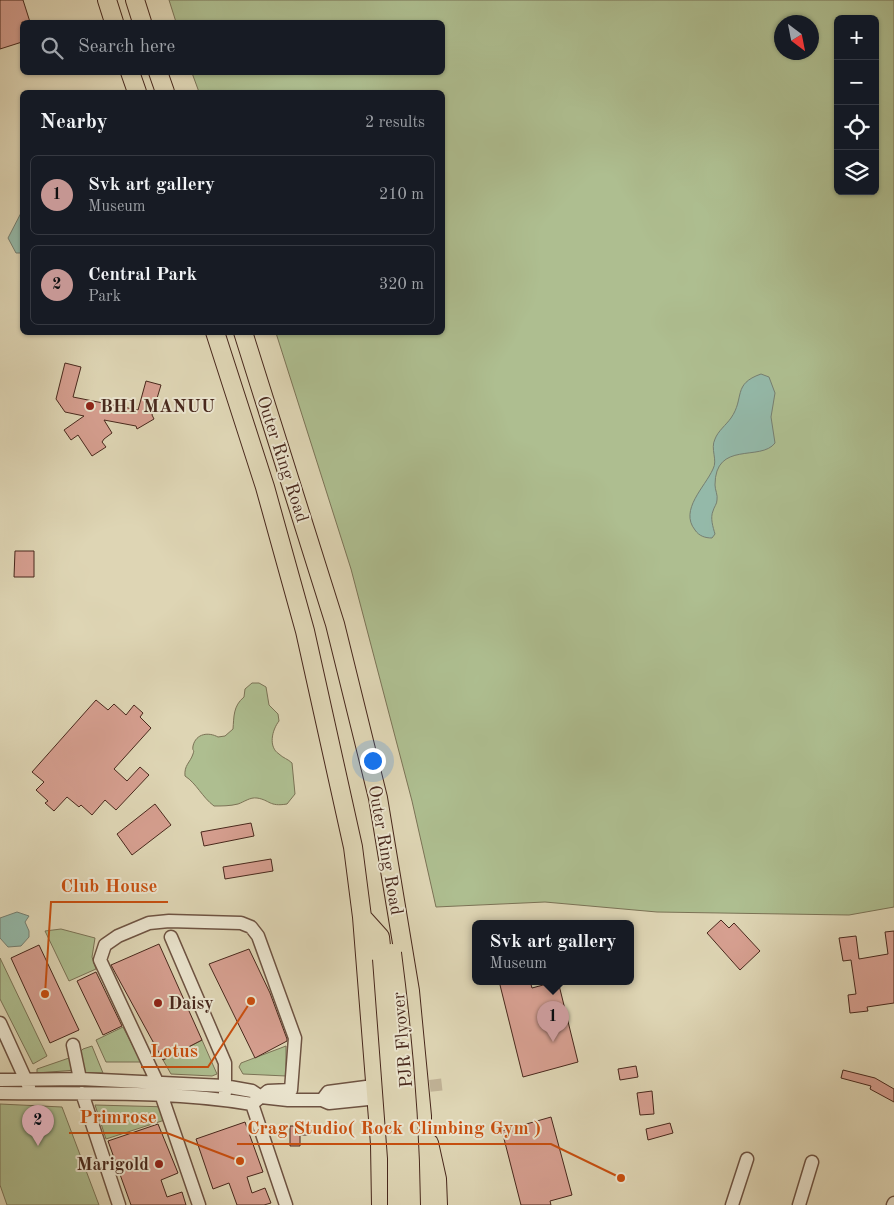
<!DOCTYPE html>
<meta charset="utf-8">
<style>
:root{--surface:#171b24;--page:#20242c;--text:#f1f3f6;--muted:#9ea1a6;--line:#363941;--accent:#c59692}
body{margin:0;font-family:"Old Standard TT",serif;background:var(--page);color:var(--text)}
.controls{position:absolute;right:15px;top:15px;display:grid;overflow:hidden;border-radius:8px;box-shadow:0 1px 4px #0004}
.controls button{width:45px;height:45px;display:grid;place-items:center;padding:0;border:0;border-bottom:1px solid var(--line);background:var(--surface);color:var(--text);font:25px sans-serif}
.compass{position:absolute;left:774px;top:15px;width:45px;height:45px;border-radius:50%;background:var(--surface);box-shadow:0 1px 4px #0004;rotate:148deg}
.you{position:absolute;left:372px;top:760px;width:18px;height:18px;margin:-12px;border:4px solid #fff;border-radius:50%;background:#1a73e8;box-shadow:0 0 0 8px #1a73e833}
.badge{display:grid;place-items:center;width:32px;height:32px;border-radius:50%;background:var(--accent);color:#111;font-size:16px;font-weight:700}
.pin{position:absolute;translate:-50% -41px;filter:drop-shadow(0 1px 2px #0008)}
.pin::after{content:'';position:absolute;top:26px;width:18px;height:15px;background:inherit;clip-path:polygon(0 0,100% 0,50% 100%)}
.popup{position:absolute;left:472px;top:920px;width:162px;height:65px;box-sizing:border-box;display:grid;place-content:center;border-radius:8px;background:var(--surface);filter:drop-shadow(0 1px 4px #0005);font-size:16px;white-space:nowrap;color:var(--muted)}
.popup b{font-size:19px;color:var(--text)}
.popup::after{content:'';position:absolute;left:50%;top:100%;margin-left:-10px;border:10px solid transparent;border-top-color:var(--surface)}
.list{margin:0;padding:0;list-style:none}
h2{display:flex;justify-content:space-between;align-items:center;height:65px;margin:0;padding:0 20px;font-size:21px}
h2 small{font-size:16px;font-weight:400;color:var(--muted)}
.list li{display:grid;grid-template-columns:32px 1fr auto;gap:15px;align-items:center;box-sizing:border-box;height:80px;margin:0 10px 10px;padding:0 10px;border:1px solid var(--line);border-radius:8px}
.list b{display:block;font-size:19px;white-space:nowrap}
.list p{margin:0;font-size:16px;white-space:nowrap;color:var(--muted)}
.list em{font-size:16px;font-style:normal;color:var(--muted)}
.icon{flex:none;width:28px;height:28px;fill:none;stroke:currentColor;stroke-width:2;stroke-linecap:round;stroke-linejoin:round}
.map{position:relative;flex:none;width:894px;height:1205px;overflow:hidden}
.search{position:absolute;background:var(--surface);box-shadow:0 1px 4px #0004;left:20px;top:20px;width:425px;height:55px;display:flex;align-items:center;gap:12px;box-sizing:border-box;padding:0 18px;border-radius:8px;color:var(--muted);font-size:19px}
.panel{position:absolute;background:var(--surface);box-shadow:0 1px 4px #0004;left:20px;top:90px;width:425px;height:245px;border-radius:8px}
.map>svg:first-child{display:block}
.green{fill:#aebe90;stroke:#7b7356;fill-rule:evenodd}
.water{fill:#94b9a9;stroke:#767f71}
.building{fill:#d69f90;stroke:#48281c}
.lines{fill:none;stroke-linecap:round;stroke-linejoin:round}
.minor-tunnel{stroke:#c0b296;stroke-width:12;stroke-dasharray:12 6;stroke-linecap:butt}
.minor-casing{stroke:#6e5342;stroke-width:15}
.highway-casing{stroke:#48281c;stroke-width:20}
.minor{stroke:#eae4ce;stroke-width:12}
.highway{stroke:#ded5b4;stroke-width:18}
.highway-bridge-casing{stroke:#48281c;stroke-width:20;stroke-linecap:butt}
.highway-bridge{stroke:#ded5b4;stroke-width:18}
.poi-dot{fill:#8f2418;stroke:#eae4ce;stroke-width:2}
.labels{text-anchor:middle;stroke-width:4;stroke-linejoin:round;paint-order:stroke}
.poi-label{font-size:18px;font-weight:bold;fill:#48281c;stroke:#eae4ce;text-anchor:start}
.street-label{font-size:18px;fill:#48281c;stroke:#eae4ce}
.leader{fill:none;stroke:#c84f0f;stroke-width:2}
.callout-dot{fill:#c84f0f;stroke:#eae4ce;stroke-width:2}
.callout-label{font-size:19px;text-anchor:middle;font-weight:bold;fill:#c84f0f;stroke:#eae4ce;stroke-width:4;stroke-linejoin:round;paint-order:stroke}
</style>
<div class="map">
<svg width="894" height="1205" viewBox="0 0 894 1205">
<rect width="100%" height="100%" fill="#ded5b4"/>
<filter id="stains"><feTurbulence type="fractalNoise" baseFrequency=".004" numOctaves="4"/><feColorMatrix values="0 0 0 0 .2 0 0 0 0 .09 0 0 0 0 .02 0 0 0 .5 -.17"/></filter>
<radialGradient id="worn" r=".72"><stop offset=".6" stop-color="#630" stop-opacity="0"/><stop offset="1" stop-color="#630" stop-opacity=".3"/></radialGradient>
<path class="green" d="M169 0H894V907L849 915 657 912 545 902 436 907 412 801 351 569 276 333 442 332V92H199L192 73 442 72V22H176ZM838 19H875V191H838ZM782 22H812V52H782Z
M252 683H259L266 687 269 705 278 714 279 721C272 730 268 747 279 754 283 758 288 759 292 763L295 794 287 804C269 807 270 800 257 798 250 797 244 802 238 804 230 806 222 806 214 806 202 797 197 784 185 776 184 765 190 763 193 754 195 748 192 753 193 746 196 733 209 732 218 737L225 736 233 729C234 717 233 706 244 697L245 689Z
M61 929 95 938 92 957 96 969 69 981 45 931Z
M0 958 47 1056 33 1064 0 999Z
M123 1027 141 1062H106L96 1040Z
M202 1040 217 1074 212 1076 171 1074 163 1060Z
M92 1046 103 1073H82L78 1054 83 1049Z
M286 1046V1076L243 1074 239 1067 241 1063Z
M72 1057 76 1070 37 1073V1069Z
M0 1104 62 1107 99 1205H7L0 1185Z
M95 1105 169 1107 171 1118 106 1139Z"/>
<path class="water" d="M22 211V253H16L8 238Z
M761 374 769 377 775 393 771 417 775 443C761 462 715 440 715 485 715 490 718 495 717 500 717 504 714 507 713 511 710 518 713 527 715 534L712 538C705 538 699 536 695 530 679 510 705 487 713 469 718 460 710 449 715 439 718 431 726 425 731 418 745 398 732 384 761 374Z
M17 912 29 916 25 922 29 931V937L21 946 8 947 0 938V918Z"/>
<path class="building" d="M0 0H23L30 22H22V42L0 49Z
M65 363 81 367 73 397 138 410 146 381 161 385 152 415 154 419 137 429 136 426 104 420 112 433 104 439 102 442 106 447 92 456 78 435 71 440 64 430 84 416 65 412 56 399Z
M15 551H34V577H14Z
M96 700 108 710 114 704 126 715 134 705 143 713 140 717 151 728 114 769 127 781 140 767 149 775 116 810 105 800 92 815 81 805 79 807 67 797 54 811 45 803 48 801 36 790 44 782 32 772Z
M155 804 171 825 132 855 117 834Z
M251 823 254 836 204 846 201 832Z
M271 859 273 871 225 879 223 867Z
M721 920 729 928 734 923 760 951 740 970 707 933Z
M894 931V1003L867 1007 868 1011 850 1013 848 995 856 994 851 960 843 961 839 938 856 936 859 959 888 954 885 932Z
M159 944 202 1040 163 1060 111 965Z
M39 945 79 1030 50 1043 11 958Z
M249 949 270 993 287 1039V1041L255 1058 209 964Z
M96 972 122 1026 103 1035 77 981Z
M499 981H530L532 988 558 981 578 1062 523 1077Z
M636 1066 638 1077 620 1080 618 1069Z
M843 1070 875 1078 894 1089V1102L870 1089 871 1086 841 1078Z
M652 1091 654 1114 640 1115 637 1093Z
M551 1117 572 1195 550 1201 551 1205H521L502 1131Z
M245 1122 263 1172 247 1177 252 1193 265 1188 271 1203 264 1205H237L229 1183 213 1189 196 1139Z
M670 1123 673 1133 648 1140 646 1129Z
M158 1124 178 1173 161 1180 167 1197 182 1192 186 1205H131L108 1141Z
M290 1126H311V1135H300V1146H290Z"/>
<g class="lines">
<path class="minor-tunnel" d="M412 1088 446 1084"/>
<g class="minor-casing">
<path id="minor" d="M171 937 225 1063V1093
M0 1023 29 1087
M73 1045 80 1079
M0 1080 80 1079 224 1086 252 1091 261 1097 288 1100H322L329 1103 368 1099 372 1092 366 1087 328 1092 322 1100
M0 1093C83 1094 170 1090 252 1104L268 1091 291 1090 295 1038 258 936 251 927 241 923 169 921 149 923 118 936 105 945 100 960 158 1084 162 1097 199 1205
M82 1093 119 1205
M252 1104 286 1205
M732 1205 747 1159
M799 1205 812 1162
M893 1205 894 1203"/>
</g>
<g class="highway-casing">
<path id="highway" d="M107 0 114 22
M135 0 142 22
M130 72 137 92
M158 72 165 92
M215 332 265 487 305 631 353 847 362 917 380 1144 381 1205
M243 332 335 624 378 798 410 991 422 1116V1205
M362 917 380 937 382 955
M429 1143 437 1179 438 1205"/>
</g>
<use href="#minor" class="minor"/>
<use href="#highway" class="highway"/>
<g class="highway-bridge-casing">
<path id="highway-bridge" d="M392 953C403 1037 410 1120 411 1205
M382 959 397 1158V1205"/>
</g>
<use href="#highway-bridge" class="highway-bridge"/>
</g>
<g class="poi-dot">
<circle cx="90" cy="406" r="5"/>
<circle cx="158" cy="1003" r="5"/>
<circle cx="159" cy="1164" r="5"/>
</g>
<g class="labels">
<g class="poi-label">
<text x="100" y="412">BH1 MANUU</text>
<text x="168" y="1009">Daisy</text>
<text x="149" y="1170" text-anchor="end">Marigold</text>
</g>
<g class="street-label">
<text transform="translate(283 459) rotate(72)" y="6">Outer Ring Road</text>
<text transform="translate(386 850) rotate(80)" y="6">Outer Ring Road</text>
<text transform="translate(402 1040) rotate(-95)" y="6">PJR Flyover</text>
</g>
</g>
<path class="leader" d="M45 994L51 902H168M251 1001L208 1067H141M240 1161L167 1133H69M621 1178L551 1144H237"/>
<g class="callout-dot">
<circle cx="45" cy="994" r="5"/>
<circle cx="251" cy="1001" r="5"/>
<circle cx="240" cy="1161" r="5"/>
<circle cx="621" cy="1178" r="5"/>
</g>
<g class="callout-label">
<text x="109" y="892">Club House</text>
<text x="174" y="1057">Lotus</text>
<text x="118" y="1123">Primrose</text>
<text x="394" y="1134">Crag Studio( Rock Climbing Gym )</text>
</g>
<rect width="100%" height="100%" filter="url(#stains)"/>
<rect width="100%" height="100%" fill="url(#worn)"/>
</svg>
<div class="controls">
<button>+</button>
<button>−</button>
<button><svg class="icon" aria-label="locate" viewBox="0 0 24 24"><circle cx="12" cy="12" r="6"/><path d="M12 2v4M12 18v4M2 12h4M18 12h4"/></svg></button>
<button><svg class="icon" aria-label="layers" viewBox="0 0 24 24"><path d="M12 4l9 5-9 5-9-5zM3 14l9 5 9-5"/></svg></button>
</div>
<svg class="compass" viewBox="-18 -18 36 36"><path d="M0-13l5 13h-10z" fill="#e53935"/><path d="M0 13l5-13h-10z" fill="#9ea1a6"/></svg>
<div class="you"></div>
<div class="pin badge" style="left:553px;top:1042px">1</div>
<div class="popup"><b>Svk art gallery</b>Museum</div>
<div class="pin badge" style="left:38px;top:1146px">2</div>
<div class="search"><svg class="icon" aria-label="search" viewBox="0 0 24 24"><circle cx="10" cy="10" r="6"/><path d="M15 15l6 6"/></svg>Search here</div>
<section class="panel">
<h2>Nearby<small>2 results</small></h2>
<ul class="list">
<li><span class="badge">1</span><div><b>Svk art gallery</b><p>Museum</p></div><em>210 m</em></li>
<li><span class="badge">2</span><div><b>Central Park</b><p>Park</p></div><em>320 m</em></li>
</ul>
</section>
</div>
